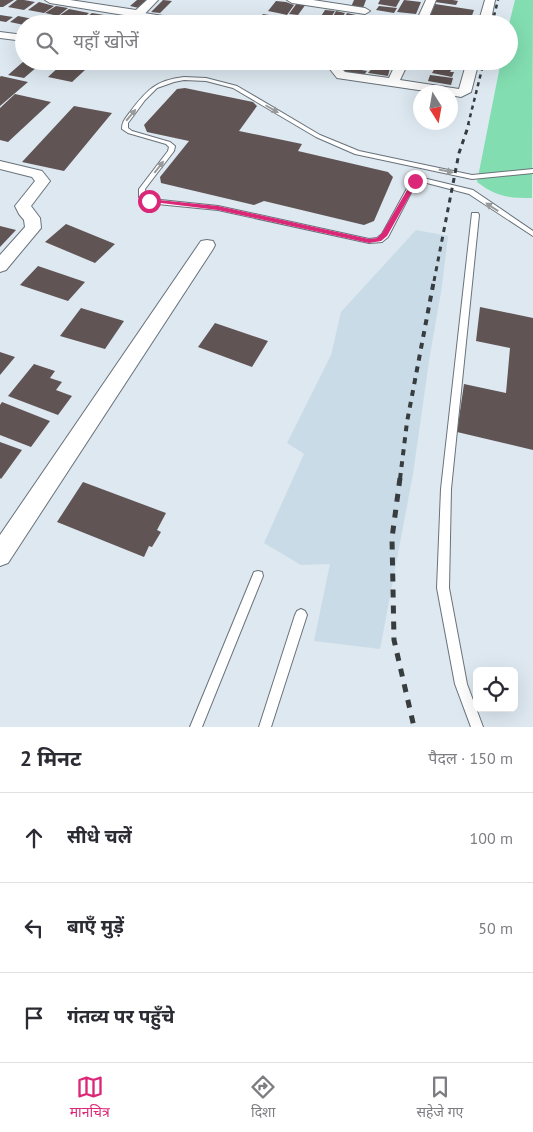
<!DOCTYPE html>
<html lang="hi">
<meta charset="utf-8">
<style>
:root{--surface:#fff;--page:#f2f2f3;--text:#2b2b33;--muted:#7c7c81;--line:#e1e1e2;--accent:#db2777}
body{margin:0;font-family:"PT Sans","Noto Sans Devanagari",sans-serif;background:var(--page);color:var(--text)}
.controls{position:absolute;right:15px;bottom:15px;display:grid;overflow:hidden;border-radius:8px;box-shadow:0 5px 20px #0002}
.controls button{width:45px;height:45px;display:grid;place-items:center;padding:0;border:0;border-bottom:1px solid var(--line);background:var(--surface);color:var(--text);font:25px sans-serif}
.compass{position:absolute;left:413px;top:85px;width:45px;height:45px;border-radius:50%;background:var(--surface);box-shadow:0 5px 20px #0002;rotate:169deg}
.stop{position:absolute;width:15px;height:15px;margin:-11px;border:4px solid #db2777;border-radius:50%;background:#fff}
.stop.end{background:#db2777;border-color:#fff;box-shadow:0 1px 5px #0008}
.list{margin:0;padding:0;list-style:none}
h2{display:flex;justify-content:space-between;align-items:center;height:65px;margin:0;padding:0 20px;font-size:21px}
h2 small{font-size:16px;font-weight:400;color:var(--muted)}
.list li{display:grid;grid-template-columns:32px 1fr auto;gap:15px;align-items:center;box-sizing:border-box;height:90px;padding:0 20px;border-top:1px solid var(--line)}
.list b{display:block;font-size:19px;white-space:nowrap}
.list em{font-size:16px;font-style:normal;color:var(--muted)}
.icon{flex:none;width:28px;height:28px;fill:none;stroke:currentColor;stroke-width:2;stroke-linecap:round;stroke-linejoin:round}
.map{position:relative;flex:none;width:533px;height:727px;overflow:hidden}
.search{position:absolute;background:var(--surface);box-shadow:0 5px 20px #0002;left:15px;right:15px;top:15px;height:55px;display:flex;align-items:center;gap:12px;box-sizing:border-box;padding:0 18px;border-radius:28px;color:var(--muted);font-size:19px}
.sheet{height:335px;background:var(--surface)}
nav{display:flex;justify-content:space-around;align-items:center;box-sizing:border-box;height:70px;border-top:1px solid var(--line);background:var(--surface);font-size:14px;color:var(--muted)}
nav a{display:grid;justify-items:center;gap:2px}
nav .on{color:var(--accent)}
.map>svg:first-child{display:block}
.built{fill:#cadbe8}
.green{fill:#82deb1}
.building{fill:#605454}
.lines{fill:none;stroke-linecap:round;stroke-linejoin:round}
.lane-casing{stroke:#69727a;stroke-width:2}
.street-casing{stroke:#69727a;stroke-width:2}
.lane{fill:#fff;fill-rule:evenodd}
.street{fill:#fff;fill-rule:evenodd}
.rail-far3{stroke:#373c3f;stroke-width:2.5;stroke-dasharray:4 4;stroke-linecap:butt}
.rail-far2{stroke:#373c3f;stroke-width:3;stroke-dasharray:5 5;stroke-linecap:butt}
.rail-far1{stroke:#373c3f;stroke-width:4;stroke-dasharray:6 6;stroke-linecap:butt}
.rail{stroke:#373c3f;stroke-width:5;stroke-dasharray:8 8;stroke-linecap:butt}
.oneway{fill:#989a9b}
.route{fill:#db2777}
</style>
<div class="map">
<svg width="533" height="727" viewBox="0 0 533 727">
<rect width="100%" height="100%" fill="#dde8f0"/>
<path class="built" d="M416 230 448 236 442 286 429 361 413 474 380 649 314 641 330 564 301 565 264 543 304 454 287 443 331 355 341 312Z"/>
<path class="green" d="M515 0H533L532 198C508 198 497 197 477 182L501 61H509V24Z"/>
<path class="building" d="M0 0H14L3 7H0Z
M17 0H24L35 2 24 10 8 7Z
M137 0H147L139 8 130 6Z
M163 0 172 1 160 13 151 12Z
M354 0H366L363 8 351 7Z
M380 0H400L396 7 378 4Z
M404 0 421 2 416 14 397 12Z
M436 0H453L458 1 456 5 435 2Z
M276 1 286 2 294 5 287 15 278 13 284 5 278 13 268 11Z
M39 2 54 6 44 13 28 10Z
M297 3 306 4 298 15 289 14Z
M435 4 474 10 470 21 430 15Z
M56 6 68 8 58 16 45 13Z
M379 6 397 8 394 13 376 10Z
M69 9 89 13 80 21 59 16Z
M325 10 335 11 328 22 318 21Z
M336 11 345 13 339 23 330 22Z
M92 13 104 15 95 22 84 19Z
M347 13 356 15 351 24H341Z
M263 14 275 16 269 24H255Z
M0 15 13 17 6 22 0 21Z
M106 15 117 17 127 19 121 24 98 22Z
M18 16 33 19 24 25 10 22Z
M372 16 391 19 389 22 371 19Z
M291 19 306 21 305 24H288Z
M430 19 453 23 452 24H428Z
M24 61H44L24 78 8 75Z
M346 61H355L370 64 367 69 344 65Z
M443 61H456L450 72H454L452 77 432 73 438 63Z
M61 65 85 70 72 82 48 77Z
M375 65 390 68 388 76 368 73Z
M345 67 367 71 364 75 342 71Z
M430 75 453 78 451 85 428 81Z
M1 76 28 82 0 106V77Z
M185 88 253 102 257 106 239 131 302 144 298 151 388 172 393 177 374 221 364 225 264 201 254 205 161 183 160 177 189 141 147 132 144 125 177 89Z
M15 94 51 102 8 142 0 140V108Z
M74 106 112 113 64 171 22 162Z
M66 224 115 244 95 263 45 242Z
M0 226 16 230 0 247Z
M38 266 85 282 68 301 20 285Z
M480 307 533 318V450L457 432 464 384 506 393 510 348 476 341Z
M81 308 124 321 105 349 60 336Z
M215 323 268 341 252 367 198 347Z
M0 352 15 357 0 375Z
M34 364 55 371 50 378 62 382 56 390 72 396 58 415 8 396Z
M2 402 50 421 31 447 0 435V405Z
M0 442 22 450 1 479 0 478Z
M83 482 166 513 157 530 161 532 152 547 149 546 144 557 57 522Z"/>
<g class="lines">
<g class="lane-casing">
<path id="lane" d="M138 12 201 22 203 24H190L136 15 135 14Z
M184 77 206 78 237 86 320 135 359 151 472 175 533 169V173L472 179 355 154 316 137 233 88 206 81 184 80 174 82 157 88 145 100 128 123V128L132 131 170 142 175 146 174 151 145 189 146 196 151 199 218 206 369 239 377 238 382 234 410 183 423 178 473 190 533 231V236L469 194 423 182 415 185 388 237 382 242 369 243 218 210 147 203 139 197V189L168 151 169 147 166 144 128 133 122 129C122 121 126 118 130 112 147 90 156 80 184 77Z
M472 213H478L479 215 451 489 449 588 467 684 483 727H471L455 684 437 588 441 489Z
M258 571 262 572 263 576 202 727H190L254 572Z
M301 609 305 611 307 615 271 727H259L295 615 297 611Z"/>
</g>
<g class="street-casing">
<path id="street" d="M45 0H70L136 10 147 0H158L135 24 123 23 130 16 50 3Z
M287 0H313L365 8 370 11 365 14 292 3Z
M426 0H436L426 24H415Z
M485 0H495L490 24H478Z
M0 32 24 35V41L0 38Z
M333 61H345L341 68 345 72 389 78 397 61H409L400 80 459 89 467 61H479L471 92 461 97 450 95V92H432L337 78 329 68Z
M0 161 42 171 50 181 31 206 40 218 41 228 6 270 0 272V255L25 227 24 220 19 214 15 206 35 181 32 177 0 169Z
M207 240 213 241 215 245 213 249 8 563 0 566V535L201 241Z"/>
</g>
<use href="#lane" class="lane"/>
<use href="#street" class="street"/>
<path class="rail-far3" d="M492 24 498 0
M468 125 484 61"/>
<path class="rail-far2" d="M434 281 459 153 469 124"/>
<path class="rail-far1" d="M400 479 407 422 434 280"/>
<path class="rail" d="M400 478 392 538 394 640 414 727"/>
</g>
<defs><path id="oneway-solid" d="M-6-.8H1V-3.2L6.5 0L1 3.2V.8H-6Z" transform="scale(1.25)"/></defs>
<g class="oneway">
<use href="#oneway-solid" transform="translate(272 109) rotate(30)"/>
<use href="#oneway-solid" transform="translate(131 115) rotate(-50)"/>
<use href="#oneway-solid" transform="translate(159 167) rotate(-52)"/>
<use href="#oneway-solid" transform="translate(446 171) rotate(12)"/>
<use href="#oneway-solid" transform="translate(492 207) rotate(-147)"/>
</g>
<path class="route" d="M413 180 418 181 387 236 381 241 369 243 218 210 145 201 149 199 218 206 369 239 377 238 382 233Z"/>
</svg>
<div class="controls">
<button><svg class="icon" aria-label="locate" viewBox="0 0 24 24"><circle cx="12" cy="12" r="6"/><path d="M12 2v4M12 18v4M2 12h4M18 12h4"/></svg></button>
</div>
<svg class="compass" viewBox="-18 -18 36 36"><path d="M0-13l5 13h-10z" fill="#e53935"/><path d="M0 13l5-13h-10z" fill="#7c7c81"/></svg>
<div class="stop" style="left:149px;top:201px"></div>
<div class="stop end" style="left:415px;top:181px"></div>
<div class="search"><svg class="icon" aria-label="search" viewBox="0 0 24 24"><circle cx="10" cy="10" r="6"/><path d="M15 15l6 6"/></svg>यहाँ खोजें</div>
</div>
<section class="sheet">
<h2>2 मिनट<small>पैदल · 150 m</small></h2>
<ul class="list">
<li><svg class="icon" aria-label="ahead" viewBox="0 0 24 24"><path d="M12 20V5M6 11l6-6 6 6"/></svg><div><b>सीधे चलें</b></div><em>100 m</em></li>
<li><svg class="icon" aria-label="left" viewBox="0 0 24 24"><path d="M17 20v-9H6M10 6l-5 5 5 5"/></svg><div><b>बाएँ मुड़ें</b></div><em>50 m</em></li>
<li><svg class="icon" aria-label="arrive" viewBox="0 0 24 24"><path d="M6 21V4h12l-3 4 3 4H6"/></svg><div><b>गंतव्य पर पहुँचे</b></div></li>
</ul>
</section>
<nav>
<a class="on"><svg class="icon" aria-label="map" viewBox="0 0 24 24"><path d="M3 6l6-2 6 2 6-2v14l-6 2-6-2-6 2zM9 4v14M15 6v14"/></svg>मानचित्र</a>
<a><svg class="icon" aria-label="directions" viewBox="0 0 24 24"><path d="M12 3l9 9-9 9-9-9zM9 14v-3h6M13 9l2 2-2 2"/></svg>दिशा</a>
<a><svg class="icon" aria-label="saved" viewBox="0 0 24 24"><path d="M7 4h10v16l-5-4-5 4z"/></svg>सहेजे गए</a>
</nav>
